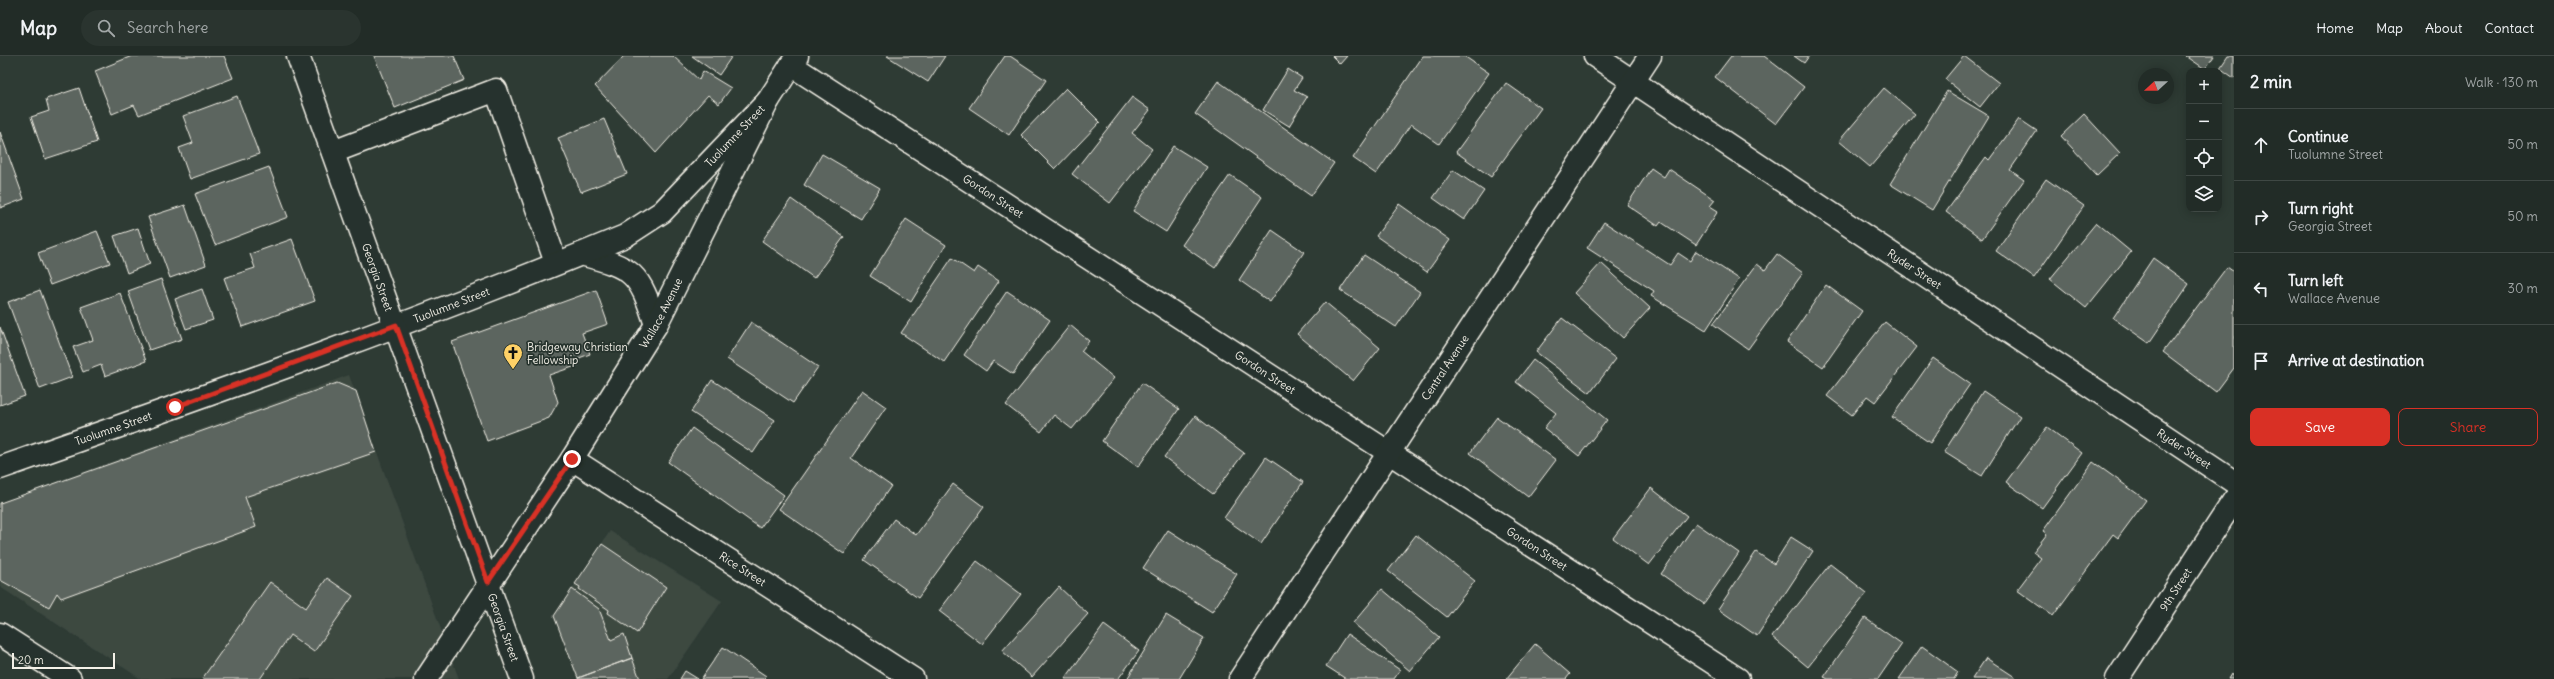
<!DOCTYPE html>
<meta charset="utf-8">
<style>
:root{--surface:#222c27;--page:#2a342f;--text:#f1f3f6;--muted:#a2a7a7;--line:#3f4844;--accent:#d93025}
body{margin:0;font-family:Delius,sans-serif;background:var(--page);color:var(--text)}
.controls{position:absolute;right:12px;top:12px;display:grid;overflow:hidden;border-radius:8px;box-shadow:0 2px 10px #0003}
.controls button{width:36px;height:36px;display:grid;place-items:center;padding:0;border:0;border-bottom:1px solid var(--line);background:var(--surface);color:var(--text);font:20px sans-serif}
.compass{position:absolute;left:2138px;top:12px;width:36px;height:36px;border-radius:50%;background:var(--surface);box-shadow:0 2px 10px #0003;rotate:249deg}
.scale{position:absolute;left:12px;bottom:10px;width:103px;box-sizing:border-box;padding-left:4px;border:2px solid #f4f1e8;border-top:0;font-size:11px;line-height:14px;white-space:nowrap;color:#f4f1e8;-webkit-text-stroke:3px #26332d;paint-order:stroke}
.stop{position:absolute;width:12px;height:12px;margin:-9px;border:3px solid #d93025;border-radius:50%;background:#fff}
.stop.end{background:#d93025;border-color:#fff;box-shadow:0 1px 4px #0008}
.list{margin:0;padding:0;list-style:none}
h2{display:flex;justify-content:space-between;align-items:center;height:52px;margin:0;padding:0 16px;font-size:17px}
h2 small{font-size:13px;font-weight:400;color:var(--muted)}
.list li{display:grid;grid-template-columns:26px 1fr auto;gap:12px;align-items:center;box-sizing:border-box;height:72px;padding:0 16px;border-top:1px solid var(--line)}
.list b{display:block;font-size:15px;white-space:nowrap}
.list p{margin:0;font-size:13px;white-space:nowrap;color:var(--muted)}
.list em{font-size:13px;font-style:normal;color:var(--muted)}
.actions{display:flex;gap:8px;padding:12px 16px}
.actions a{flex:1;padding:9px 0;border:1px solid var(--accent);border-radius:8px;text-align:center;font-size:14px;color:var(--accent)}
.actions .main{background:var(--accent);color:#fff}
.icon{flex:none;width:22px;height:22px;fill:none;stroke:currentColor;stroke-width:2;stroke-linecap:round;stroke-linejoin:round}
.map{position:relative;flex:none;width:2234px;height:623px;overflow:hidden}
header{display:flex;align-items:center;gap:24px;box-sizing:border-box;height:56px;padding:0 20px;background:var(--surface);border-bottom:1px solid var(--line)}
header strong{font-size:19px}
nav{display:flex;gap:22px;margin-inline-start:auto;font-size:14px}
.search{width:280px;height:36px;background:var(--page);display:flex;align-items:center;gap:10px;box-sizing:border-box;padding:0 14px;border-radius:22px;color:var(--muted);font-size:15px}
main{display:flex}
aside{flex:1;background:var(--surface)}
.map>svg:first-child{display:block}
.built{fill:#3c4841}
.building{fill:#5c655e;stroke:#f4f1e8}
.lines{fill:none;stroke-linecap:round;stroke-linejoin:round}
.minor-casing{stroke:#f4f1e8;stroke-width:25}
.major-casing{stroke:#f4f1e8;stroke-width:25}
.minor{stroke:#26332d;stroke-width:22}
.major{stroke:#26332d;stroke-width:22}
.route{stroke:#d93025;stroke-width:5}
.labels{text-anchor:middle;stroke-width:3.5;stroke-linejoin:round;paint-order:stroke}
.street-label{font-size:11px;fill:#f4f1e8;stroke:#26332d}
.poi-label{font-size:11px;fill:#f4f1e8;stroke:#26332d;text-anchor:start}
</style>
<header>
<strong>Map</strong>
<div class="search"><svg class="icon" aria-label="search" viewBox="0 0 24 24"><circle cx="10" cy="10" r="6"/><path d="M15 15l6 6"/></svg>Search here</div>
<nav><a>Home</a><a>Map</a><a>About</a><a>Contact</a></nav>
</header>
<main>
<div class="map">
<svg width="2234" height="623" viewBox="0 0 2234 623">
<rect width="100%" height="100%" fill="#2e3b34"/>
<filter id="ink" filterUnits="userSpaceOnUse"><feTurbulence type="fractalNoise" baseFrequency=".025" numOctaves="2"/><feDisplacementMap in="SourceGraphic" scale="8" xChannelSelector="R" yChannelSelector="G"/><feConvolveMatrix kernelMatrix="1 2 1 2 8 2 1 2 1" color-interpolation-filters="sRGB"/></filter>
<g filter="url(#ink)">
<path class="built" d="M349 319 459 623H141L0 531V447Z
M610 475 722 545 668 623H578L554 560Z"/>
<path class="building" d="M132 0H224L233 22 139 59 134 49 112 58 95 15Z
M374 0H454L464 24 395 52Z
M624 0H673L699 24 703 15 731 32 719 48 708 39 656 97 595 30Z
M692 0H732L719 19Z
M887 0H945L928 26Z
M1005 0H1010L1046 24 1009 79 969 52Z
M1332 0H1347L1340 8Z
M1423 0H1464L1489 17 1439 88 1411 68 1376 118 1353 102Z
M1731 0H1764L1804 31 1776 68 1715 21Z
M1794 0H1809L1804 7Z
M1964 0 1999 27 1980 51 1945 23Z
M2186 0H2214L2205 13Z
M2228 0H2234V22L2220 12Z
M1288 13 1302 22 1294 34 1307 41 1289 70 1263 54Z
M1218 25 1334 107 1311 140 1195 58Z
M1506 27 1541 52 1491 121 1456 96Z
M79 32 97 86 45 103 31 61 49 55 46 43Z
M1066 32 1100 66 1055 113 1021 79Z
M1884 32 1915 58 1870 111 1839 85Z
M1947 35 1989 60 1932 154 1890 128Z
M237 40 259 98 190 123 179 92 193 87 183 60Z
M1132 41 1150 54 1132 77 1152 93 1110 147 1072 118Z
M2084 58 2120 97 2097 119 2061 80Z
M604 63 627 118 581 136 558 82Z
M2019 63 2037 75 2010 114 2024 124 1982 183 1946 156 1986 101 1989 104Z
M0 76 24 143 0 152Z
M1173 90 1207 111 1166 176 1133 155Z
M822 98 880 132 861 163 804 129Z
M269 111 288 161 215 189 195 138Z
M1651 112 1664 121 1669 113 1715 144 1710 150 1718 155 1696 189 1661 166 1658 170 1627 149Z
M1453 114 1484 135 1464 164 1433 142Z
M1230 119 1262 141 1215 212 1182 189Z
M2046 123 2084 150 2034 222 1996 195Z
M791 143 844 181 814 222 762 185Z
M1399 148 1450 184 1427 216 1376 180Z
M185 149 206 209 170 222 148 161Z
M906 163 946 189 911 246 870 220Z
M1604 166 1670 209 1678 197 1690 205 1696 195 1739 223 1706 274 1651 240 1654 235 1587 192Z
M2096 167 2131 196 2086 252 2050 223Z
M138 172 150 208 127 217 114 180Z
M1272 174 1304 196 1270 246 1239 224Z
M97 175 110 207 50 229 38 197Z
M292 183 315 245 242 271 224 222 255 212 250 198Z
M1777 198 1803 217 1748 293 1713 268 1757 208 1765 214Z
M1364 199 1420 236 1396 271 1340 234Z
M952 202 974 217 978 211 999 225 944 306 901 277Z
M2153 202 2189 228 2149 287 2113 262Z
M1601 207 1650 252 1623 282 1574 237Z
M2227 211 2234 216V312L2216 336 2163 296Z
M161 223 182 283 149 294 128 235Z
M1826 229 1862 255 1823 311 1787 286Z
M202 233 213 264 186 273 175 243Z
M40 234 72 321 40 333 8 246Z
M596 234 608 268 582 277 590 298 579 302V309L549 319 558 346 549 362 487 385 452 286Z
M1007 235 1050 264 1013 318 993 305 986 315 964 299Z
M120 237 146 305 105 320 101 309 83 316 73 291 93 284 81 251Z
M1325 246 1380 292 1353 325 1297 278Z
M1562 262 1616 303 1590 337 1536 296Z
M751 266 818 311 793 347 727 303Z
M1885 266 1917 291 1875 346 1867 340 1852 359 1827 340Z
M1070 269 1089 285 1081 295 1114 322 1072 373 1054 359 1041 376 1006 349Z
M0 271 25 340 0 349Z
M1933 302 1970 328 1930 387 1892 361Z
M1533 304 1607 364 1579 400 1544 372 1556 357 1516 326Z
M712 324 775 364 753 397 691 356Z
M337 327 356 335 376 396 245 441 256 471 61 542 57 537 49 551 0 524V447Z
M1142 327 1179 353 1138 411 1102 385Z
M862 334 886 351 851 402 891 430 844 498 779 453Z
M1983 335 2020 360 1982 420 1944 396Z
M1195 360 1244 397 1213 438 1164 401Z
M1497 361 1556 404 1528 441 1470 397Z
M2047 371 2082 397 2042 452 2006 426Z
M692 372 784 439 760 472 668 406Z
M1266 401 1303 426 1261 488 1224 462Z
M2093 406 2146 444 2118 482 2113 478 2053 560 2017 534 2041 502 2033 496 2047 478 2043 475Z
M953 428 984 451 918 542 864 504 894 463 916 479Z
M1651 432 1687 460 1649 509 1613 482Z
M1696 467 1739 497 1704 548 1661 518Z
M1168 474 1237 518 1212 556 1143 512Z
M1416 479 1475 525 1447 561 1388 515Z
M1791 481 1813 495 1757 580 1718 553 1756 496 1774 508Z
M602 488 666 531 637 577 608 557 609 554 579 533 580 531 575 528Z
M977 505 1021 538 982 588 939 555Z
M1830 508 1867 537 1808 611 1772 581Z
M327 522 353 540 314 596 290 579 260 623H202L270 526 306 552Z
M1059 531 1088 558 1032 621 1002 595Z
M572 533 599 553 611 584 624 578 632 602 578 622 554 560Z
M1382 533 1439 581 1410 615 1353 567Z
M1166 559 1204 582 1179 623H1127Z
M1865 562 1902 588 1878 623H1828L1824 621Z
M1104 569 1139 595 1118 623H1065Z
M1347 578 1400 614 1394 623H1346L1326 610Z
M1535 588 1570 618 1566 623H1506Z
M1922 590 1958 616 1954 623H1899Z
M723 591 766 620 763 623H701Z
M632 602 640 623H578V622Z
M1986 602 2015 621 2014 623H1972Z
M685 615 698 623H680Z
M2231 618 2234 623H2228Z"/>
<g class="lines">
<g class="minor-casing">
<g id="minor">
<path id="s1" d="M1595 0 2234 426"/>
<path id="s2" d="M791 9 1738 623"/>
<path d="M333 96 496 34 556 207"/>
<path d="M581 198C634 212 639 216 656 269"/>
<path id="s3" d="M572 403 913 623"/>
<path id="s4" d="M0 412C210 339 420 265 625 180L662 156 768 45"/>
<path id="s5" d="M426 623 572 403 656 269 768 45 797 0"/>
<path id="s6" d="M1240 623 1650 0"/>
<path id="s7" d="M2117 623 2234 444"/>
</g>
</g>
<g class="major-casing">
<g id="major">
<path id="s8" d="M298 0 522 623"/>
<path d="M0 578 70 623"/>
</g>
</g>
<use href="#minor" class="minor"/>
<use href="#major" class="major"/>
</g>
</g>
<g class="lines" filter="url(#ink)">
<path class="route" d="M175 351 396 269 488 526 572 403"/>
</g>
<defs>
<g id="church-pin" transform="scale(1)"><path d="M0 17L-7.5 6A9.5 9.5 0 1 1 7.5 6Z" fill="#ffd166" stroke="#26332d"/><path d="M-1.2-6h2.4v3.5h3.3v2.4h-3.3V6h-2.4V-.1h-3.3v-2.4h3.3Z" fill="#111"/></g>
</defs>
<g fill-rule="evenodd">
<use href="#church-pin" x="513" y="297"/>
</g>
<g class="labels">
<g class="street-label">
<text dy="4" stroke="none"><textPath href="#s4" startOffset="816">Tuolumne Street</textPath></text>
<text dy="4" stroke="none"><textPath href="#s2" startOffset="241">Gordon Street</textPath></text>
<text dy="4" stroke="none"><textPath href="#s1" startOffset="384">Ryder Street</textPath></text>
<text dy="4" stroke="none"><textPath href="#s8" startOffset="235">Georgia Street</textPath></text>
<text dy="4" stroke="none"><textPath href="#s4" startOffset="480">Tuolumne Street</textPath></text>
<text dy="4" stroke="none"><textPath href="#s5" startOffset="435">Wallace Avenue</textPath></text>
<text dy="4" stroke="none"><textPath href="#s6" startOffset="373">Central Avenue</textPath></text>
<text dy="4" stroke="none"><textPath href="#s2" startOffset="565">Gordon Street</textPath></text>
<text dy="4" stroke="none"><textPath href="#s4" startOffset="120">Tuolumne Street</textPath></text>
<text dy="4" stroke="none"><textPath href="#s1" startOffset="708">Ryder Street</textPath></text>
<text dy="4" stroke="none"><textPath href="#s2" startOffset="889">Gordon Street</textPath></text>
<text dy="4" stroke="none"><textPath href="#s3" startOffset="203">Rice Street</textPath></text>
<text dy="4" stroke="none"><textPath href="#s7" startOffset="107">9th Street</textPath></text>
<text dy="4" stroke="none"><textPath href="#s8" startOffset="607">Georgia Street</textPath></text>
</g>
<g class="poi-label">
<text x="527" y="295">Bridgeway Christian<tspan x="527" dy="13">Fellowship</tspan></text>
</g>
</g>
</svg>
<div class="controls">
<button>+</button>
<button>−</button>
<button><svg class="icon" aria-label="locate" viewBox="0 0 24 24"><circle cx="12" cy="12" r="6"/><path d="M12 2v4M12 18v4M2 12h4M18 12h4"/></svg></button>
<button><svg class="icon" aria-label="layers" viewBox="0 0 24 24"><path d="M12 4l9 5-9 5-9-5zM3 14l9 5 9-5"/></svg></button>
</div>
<svg class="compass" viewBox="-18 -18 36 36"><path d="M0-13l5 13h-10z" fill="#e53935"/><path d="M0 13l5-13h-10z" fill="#a2a7a7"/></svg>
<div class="scale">20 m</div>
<div class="stop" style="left:175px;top:351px"></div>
<div class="stop end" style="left:572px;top:403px"></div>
</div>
<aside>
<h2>2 min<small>Walk · 130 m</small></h2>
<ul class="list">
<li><svg class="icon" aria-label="ahead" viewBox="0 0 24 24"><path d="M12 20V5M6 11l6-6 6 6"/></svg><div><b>Continue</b><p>Tuolumne Street</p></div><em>50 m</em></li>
<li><svg class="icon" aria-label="right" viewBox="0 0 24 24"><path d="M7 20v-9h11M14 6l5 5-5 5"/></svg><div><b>Turn right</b><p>Georgia Street</p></div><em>50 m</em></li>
<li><svg class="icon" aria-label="left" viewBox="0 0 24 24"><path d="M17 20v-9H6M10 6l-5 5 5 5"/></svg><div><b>Turn left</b><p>Wallace Avenue</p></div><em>30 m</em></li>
<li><svg class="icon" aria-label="arrive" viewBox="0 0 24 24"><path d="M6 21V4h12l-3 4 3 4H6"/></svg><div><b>Arrive at destination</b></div></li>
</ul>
<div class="actions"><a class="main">Save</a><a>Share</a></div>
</aside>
</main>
